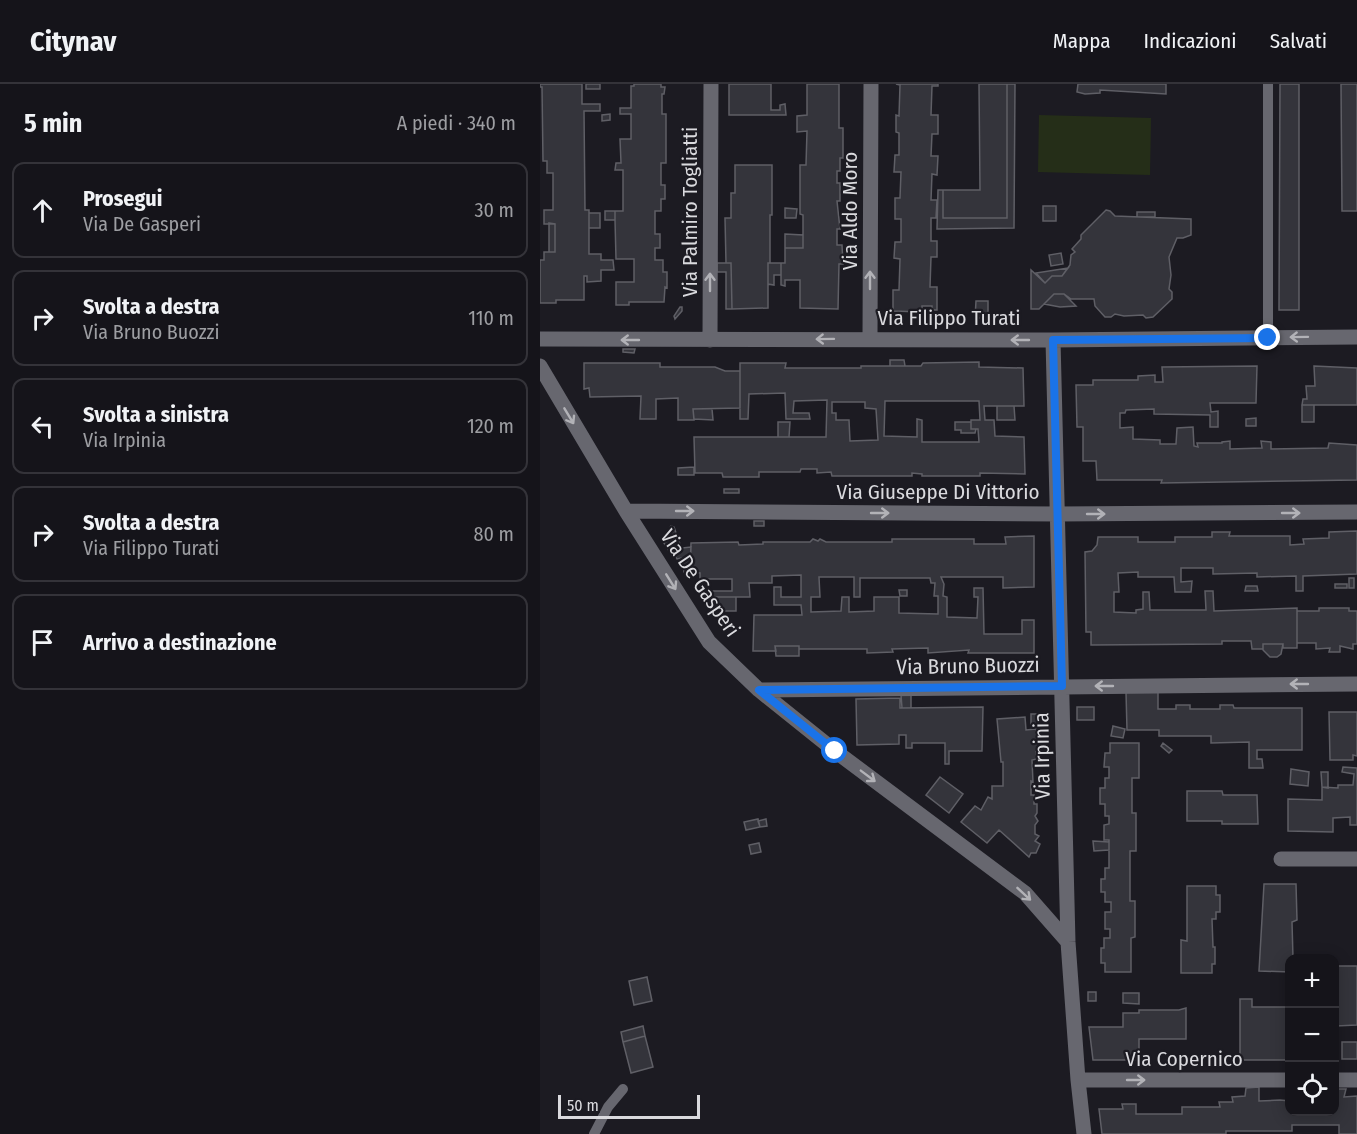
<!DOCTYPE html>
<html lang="it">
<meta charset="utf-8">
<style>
:root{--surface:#15141a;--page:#1e1d23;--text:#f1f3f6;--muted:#9d9ea2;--line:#343339}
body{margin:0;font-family:"Fira Sans Condensed",sans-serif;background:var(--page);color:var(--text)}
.controls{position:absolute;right:18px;bottom:18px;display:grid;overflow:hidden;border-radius:12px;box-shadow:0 3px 15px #0003}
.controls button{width:54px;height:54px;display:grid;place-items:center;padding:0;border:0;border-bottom:2px solid var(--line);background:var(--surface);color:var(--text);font:30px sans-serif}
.scale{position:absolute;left:18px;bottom:15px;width:142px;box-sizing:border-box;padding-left:6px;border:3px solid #dadade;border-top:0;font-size:16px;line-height:21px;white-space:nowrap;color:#dadade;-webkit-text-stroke:4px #1c1b22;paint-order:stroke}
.stop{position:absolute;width:18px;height:18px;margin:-14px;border:4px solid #1a73e8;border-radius:50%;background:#fff}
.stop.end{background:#1a73e8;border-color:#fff;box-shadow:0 2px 6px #0008}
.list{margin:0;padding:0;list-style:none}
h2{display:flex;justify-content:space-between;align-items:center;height:78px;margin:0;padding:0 24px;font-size:26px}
h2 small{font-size:20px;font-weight:400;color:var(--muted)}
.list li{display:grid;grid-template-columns:39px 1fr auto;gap:18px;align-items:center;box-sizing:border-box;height:96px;margin:0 12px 12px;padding:0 12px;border:2px solid var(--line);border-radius:12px}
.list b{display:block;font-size:22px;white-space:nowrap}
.list p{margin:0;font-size:20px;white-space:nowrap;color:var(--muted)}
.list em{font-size:20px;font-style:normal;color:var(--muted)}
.icon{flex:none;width:33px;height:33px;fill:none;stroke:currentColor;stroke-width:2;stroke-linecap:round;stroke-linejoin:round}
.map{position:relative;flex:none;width:817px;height:1050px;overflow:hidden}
header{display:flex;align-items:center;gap:36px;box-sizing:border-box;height:84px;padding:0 30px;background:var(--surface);border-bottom:2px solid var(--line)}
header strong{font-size:28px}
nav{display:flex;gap:33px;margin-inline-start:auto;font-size:21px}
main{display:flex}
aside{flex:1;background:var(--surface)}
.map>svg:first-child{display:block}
.green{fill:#252e18}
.building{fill:#34343b;stroke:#5f5f66;stroke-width:1.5;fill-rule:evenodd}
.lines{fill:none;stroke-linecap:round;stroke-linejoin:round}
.lane{stroke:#67676f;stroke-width:10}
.street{stroke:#67676f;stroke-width:15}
.oneway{stroke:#b2b2b7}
.route{stroke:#1a73e8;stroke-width:8}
.labels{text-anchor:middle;stroke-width:4.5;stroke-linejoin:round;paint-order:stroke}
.street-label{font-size:21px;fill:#dadade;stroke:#1c1b22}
</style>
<header>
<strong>Citynav</strong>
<nav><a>Mappa</a><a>Indicazioni</a><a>Salvati</a></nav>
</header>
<main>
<aside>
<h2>5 min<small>A piedi · 340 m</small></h2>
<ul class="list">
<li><svg class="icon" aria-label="ahead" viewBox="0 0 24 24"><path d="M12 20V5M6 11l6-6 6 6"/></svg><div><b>Prosegui</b><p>Via De Gasperi</p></div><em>30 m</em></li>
<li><svg class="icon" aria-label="right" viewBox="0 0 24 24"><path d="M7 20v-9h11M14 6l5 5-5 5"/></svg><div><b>Svolta a destra</b><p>Via Bruno Buozzi</p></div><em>110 m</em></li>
<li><svg class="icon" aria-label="left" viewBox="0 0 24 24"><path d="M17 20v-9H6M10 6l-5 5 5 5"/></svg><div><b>Svolta a sinistra</b><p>Via Irpinia</p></div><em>120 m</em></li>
<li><svg class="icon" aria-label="right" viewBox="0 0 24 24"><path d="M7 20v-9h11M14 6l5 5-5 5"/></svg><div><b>Svolta a destra</b><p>Via Filippo Turati</p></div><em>80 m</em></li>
<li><svg class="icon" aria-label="arrive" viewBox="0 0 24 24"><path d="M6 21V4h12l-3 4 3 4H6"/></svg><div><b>Arrivo a destinazione</b></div></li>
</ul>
</aside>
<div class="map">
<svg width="817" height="1050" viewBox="0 0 817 1050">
<rect width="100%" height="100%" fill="#1c1b22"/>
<path class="green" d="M499 31 611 34 610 91 498 88Z"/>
<path class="building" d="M0 0H42V20H60V27H44L45 126H49V170H61V176H73L74 186H61V197L47 198V192H44V216H16V219H0V176H4V168H15V140H4V126H13V89H7V77H3L2 3H0Z
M46 0H60V5H46Z
M94 0H121V3H125L124 10H122V30H126V79H121V101H125V115H121V127H115V150H120V164H115V176H123V188H127V204L125 203 124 218H89V221H76V198H94V175H76L75 136V127H83V86H75L76 79H81L80 55H91V30H80V24H91V2H94Z
M189 0H231V26H240V21L245 20 246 31H189Z
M267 0H299V44H303V74H300V87H297V99H300V117H297L300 145H297V161H302L303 180H299L298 225 260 224V196H245V202L241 201V179H245V164H263V131L260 130V81H266L267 47 257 48V32L267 31Z
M356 0H398V2H392L391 31H398V50H392L391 72H398L397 91 392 90 391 116H397L396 134H391V157H397V173H391L390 203H397V226H392V222H382V228L353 227V206H359L360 175 354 174 355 158H361V135H355V114H360L361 88H354L355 71H359V49L356 48V31L359 32 360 1Z
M439 0H467V134H403V106H440Z
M467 0H475L474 144 397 145 398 106H403V134H467Z
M538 0H626V10L560 6V9L545 10 537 8Z
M740 0H759V226H739Z
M801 0H817V127H802Z
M70 30V36L62 37V31Z
M195 81H232V131H230V179H228V224L192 225 191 179H186L185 134H191V109H195Z
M503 122H516V137H503Z
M245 124 257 125 256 134H245Z
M566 126 570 127 575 132 651 135V151L643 154H637L629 173 631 191 629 205 632 208V215L613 233 606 234 603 231 584 232 575 230 571 233H565L555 222 554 215H531L524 210H514L499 225H491V186L505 199 512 192H522L530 181 531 171 535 168 532 165 541 155V151Z
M65 127H75V136H65Z
M597 128H615V133H597Z
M49 129H60V144H49Z
M9 139 15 140V168H9Z
M245 150 263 151V164H245Z
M521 169 523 180 511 182 509 171Z
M177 179H191L192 225H186V188H177Z
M228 179H241V191H234V201L228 200Z
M528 184 522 192H512L505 199 496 189Z
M514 210H524L536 222 520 223 504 220Z
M436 217H448V234H435Z
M140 223H142V227L135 235 134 232Z
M83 265H95L94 269 83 268Z
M350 276H364L365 282H350Z
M439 278V283L483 284 484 322H444L445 336H454L455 352 484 353 485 390 440 389V392H382V390L372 389V392H292L291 388 277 389V385H261L260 388H219V393H183L182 389H155L154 353H286L287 316 254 317 253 329H269L270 335H246L245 309 209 310 208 335H200V279H246L245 284H321V282H381L383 279ZM345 317H439L440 336H431V345H438L439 358H382V336L377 335V353L344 352ZM292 318H325V324L336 325 338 356 310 357 309 336H296V329H292Z
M44 279H120V283H175L185 287H200V324L153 325 154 336H138V314L116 315V335H100L101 312 50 313 49 304 44 305Z
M717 282 716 319H670L671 328 678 327V343H670V331L614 330V325L586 326 585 329H580V344L593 343V355L620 356V360H636L637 344 653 343 654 362 658 363 657 359H682V358L690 357V365L722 364 721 357 731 358V365L788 364 789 359 817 361V396L621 399 622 396H557L556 377H543V343H537L536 301H553V296H598V292L615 291V298H623L622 283Z
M774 282 817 284V321H762L763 315H767L766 302H775Z
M762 321H774V338H762Z
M457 322H474L475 336H457Z
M153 325H172L173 336 154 335Z
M716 334V342H706V335Z
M238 338H250L249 353H238Z
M415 338H431V345H436L435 349H421V346H415Z
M154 383V391H138V384Z
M184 405H199V409H184Z
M214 437H224V442H214Z
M131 442 134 443 141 463 133 473 122 456Z
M817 447V490L763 492V507H756V492L717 493V489L673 490V484H641V498L652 497 651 508H635L634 493H598V488L578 489 579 508H574V528L596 529V526L603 525V508H609L610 526H666L665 507H673L674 527 757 524V564H743V560H723V565H712L711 557H682V560L551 561V548H546L545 468 552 467 557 461 558 453H598V458H635V453H672V448H690L689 452H750V461L764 460 763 455 789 454V448Z
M494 452V503L463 504V493H401L404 500 403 512 407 513V533L437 534 438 513H434V504H443L444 550H482V536H494V569H428L429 566 388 569V564L352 565 353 568 327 569V565H259V562H235L236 567H213L214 531H262L261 521H234V503H241V513H261V491L232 492V499H209L210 513H167L166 507H192V495H160V489L150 488 151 459 198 458 199 461 223 460V458H270L273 455 278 457 280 455 286 458H352V455H434V460H466L465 453ZM279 493H314V513H320V494H390L391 499H395L394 512H398V530L359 529V513H334V527L309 528V513H302L301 527 271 528V513H280Z
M141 463 142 464 151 463 150 488H144L142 474 137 475 135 471Z
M809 494H814V504H809Z
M795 500H807V504H795Z
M706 502H717L718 507H705Z
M359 506H367V512H360Z
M174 513H196V527H174Z
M779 524H809V527H817V560H813V565L800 562V568H789L790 564 776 565V559H757V527H779Z
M723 560H743L741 570 737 573H730L723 566Z
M235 562H259V572H236Z
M586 608H618V625H636V621H650V625H680V621H693L694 624H762V666H717V675H722L723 684H709V658L671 659V652H619V646H587Z
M361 611H371V624H362Z
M360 614V624L443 623 442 667H409V680H405V659H372V664H366V651H359V660L317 661 316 615Z
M537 623H554V636H537Z
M789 628H817V672L813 671V676H790Z
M491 630H500L499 641 491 640Z
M485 633 486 646 496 645 497 655H500L501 668H496L497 675 492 676 493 698 491 697V711H494V720H497V729L495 732 498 737 495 741V750L499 752 495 757 500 760 496 769H491L489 773 459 746 447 759 421 738 435 722 441 726 448 713 452 715V702H463V678H461L457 635Z
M573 642 585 645 583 654 571 652Z
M570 659H599V694H592V729H596V767H590V817H595V853L591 854V888H565V879H561V864H564V854H570V845H565V828H571V818H565V808H561V795H565V784H569V756H564V741L569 740V732H565V720H560V704H565V694H569V683H564L565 669H570Z
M623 659 632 666 629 669 621 662Z
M803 683 817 684V741H810V733L793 734V748L748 747V715L782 716V703L798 704V701H813L814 690 802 688Z
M751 685 769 688 768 702 750 700Z
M781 688H788V704L782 703Z
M400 693 423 710 409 729 386 711Z
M647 707H682L683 711H717L718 740H682V737H647Z
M218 735 220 743 206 746 204 738Z
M226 735 227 742 220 743 218 737Z
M553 757 569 758V766L554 767Z
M219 759 221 768 211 770 209 761Z
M724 800H756L757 836 752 838 753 874H750V888L719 887Z
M647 802H676V811H680V828H676V835H672L673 863H675V880H672V889H641V856L647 857Z
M796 882H817V941L796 942Z
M107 893 112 917 94 921 89 897Z
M548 908H556V917H548Z
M583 909H599V920L583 919Z
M700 915H712V923H750V976H700Z
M646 924V955H599V976H553L549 943H583V929H599V926H639Z
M103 942 105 952 83 958 81 948Z
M105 952 113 983 91 989 83 958Z
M802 958H817V975H802Z
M719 1003V1017L740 1016 750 1017V1028H794V1005H806L804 1013 817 1012V1050H799V1041H752V1047H686V1050H562L559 1025H583L582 1020H596V1030H642V1023H680L679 1018H693L692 1013 705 1012 706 1004Z"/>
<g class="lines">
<path class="lane" d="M728 254V0
M54 1050 68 1023 83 1005"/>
<path class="street" d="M0 255 513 256 817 253
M330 255 331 0
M170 256 171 0
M513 256 528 858 538 996 544 1050
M0 282 86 427 169 558 219 606 295 667 485 809 528 858
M86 427 518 430 817 428
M219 606 817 600
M741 775H817
M538 996H750
M794 996H817"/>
</g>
<defs><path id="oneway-shaft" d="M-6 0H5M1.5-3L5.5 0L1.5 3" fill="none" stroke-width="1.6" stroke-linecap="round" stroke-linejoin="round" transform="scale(1.5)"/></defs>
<g class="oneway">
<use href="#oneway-shaft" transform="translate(330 196) rotate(-90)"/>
<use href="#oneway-shaft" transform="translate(170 198) rotate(-90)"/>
<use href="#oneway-shaft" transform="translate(759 253) rotate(179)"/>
<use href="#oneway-shaft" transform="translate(285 255) rotate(179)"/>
<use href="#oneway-shaft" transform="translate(90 256) rotate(-180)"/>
<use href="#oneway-shaft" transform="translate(480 256) rotate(-180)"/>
<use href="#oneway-shaft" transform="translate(29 332) rotate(59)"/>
<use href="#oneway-shaft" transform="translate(145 427)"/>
<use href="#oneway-shaft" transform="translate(340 429)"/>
<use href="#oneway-shaft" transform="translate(751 429)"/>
<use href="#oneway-shaft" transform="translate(556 430)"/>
<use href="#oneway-shaft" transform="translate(131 498) rotate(58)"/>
<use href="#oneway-shaft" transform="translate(759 600) rotate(180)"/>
<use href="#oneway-shaft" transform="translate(564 602) rotate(180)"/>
<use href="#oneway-shaft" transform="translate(328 692) rotate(37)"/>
<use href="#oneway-shaft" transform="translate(484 810) rotate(43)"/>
<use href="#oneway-shaft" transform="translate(596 996)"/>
</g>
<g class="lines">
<path class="route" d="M295 667 219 606 522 602 513 256 728 254"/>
</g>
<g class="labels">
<g class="street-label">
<text transform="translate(310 127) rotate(-90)" y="7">Via Aldo Moro</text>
<text transform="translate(150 128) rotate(-90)" y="7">Via Palmiro Togliatti</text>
<text x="409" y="241">Via Filippo Turati</text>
<text x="398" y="415">Via Giuseppe Di Vittorio</text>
<text transform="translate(160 499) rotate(56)" y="7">Via De Gasperi</text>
<text transform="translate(428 582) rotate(-1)" y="7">Via Bruno Buozzi</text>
<text transform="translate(502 672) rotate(-91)" y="7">Via Irpinia</text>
<text x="644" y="982">Via Copernico</text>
</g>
</g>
</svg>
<div class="controls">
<button>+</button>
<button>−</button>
<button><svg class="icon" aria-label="locate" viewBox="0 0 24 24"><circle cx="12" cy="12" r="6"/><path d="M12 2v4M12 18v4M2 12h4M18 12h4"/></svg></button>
</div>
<div class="scale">50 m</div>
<div class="stop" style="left:295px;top:667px"></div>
<div class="stop end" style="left:728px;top:254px"></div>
</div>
</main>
